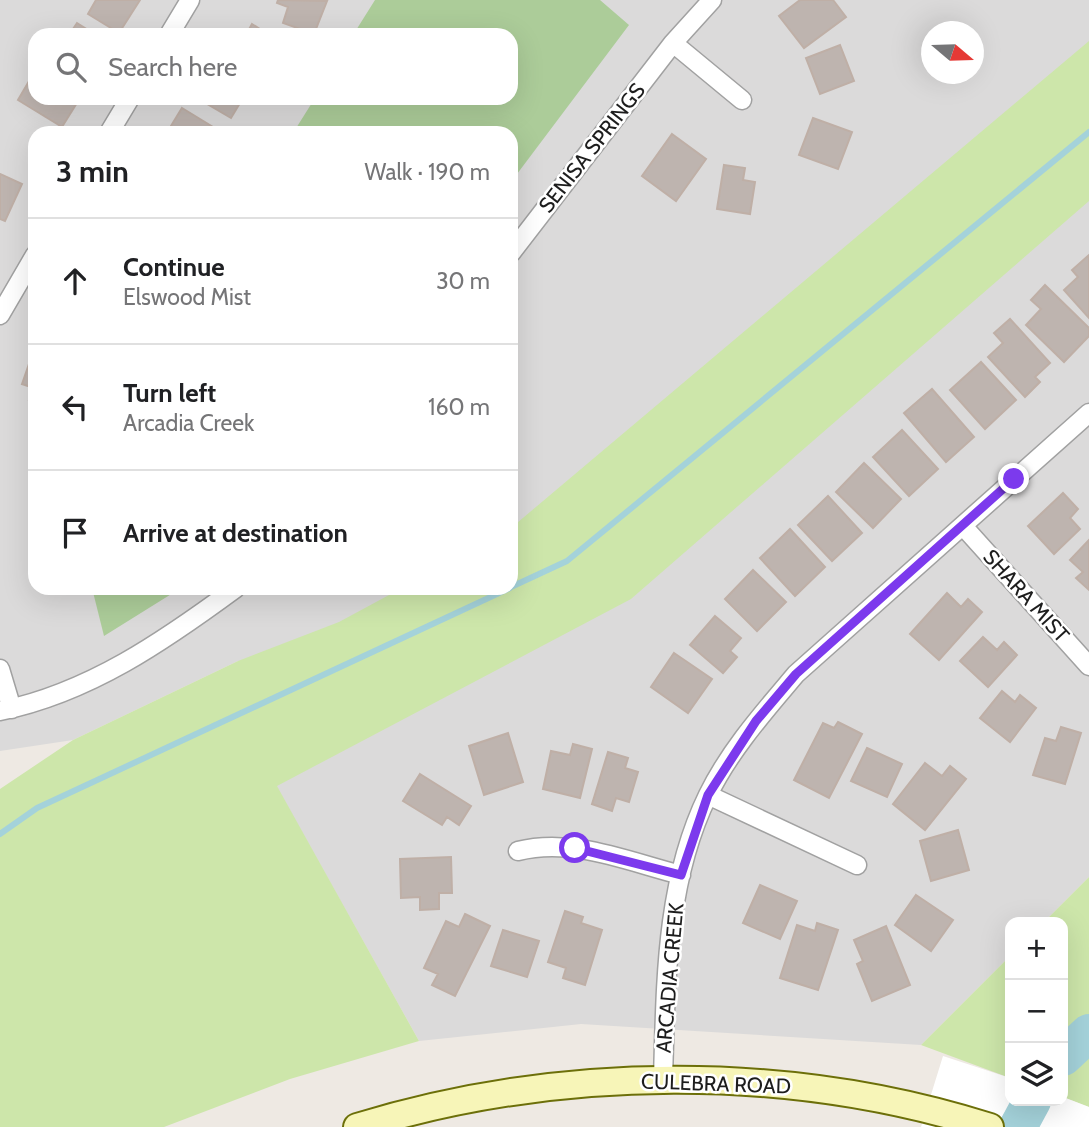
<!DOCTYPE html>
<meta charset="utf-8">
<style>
:root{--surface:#fff;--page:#f2f2f2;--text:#202124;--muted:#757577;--line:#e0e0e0}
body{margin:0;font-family:Cabin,sans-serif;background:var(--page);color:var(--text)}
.controls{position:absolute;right:21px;bottom:21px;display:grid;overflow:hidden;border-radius:14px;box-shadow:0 7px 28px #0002}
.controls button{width:63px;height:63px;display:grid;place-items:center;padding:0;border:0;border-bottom:2px solid var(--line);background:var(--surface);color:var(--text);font:35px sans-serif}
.compass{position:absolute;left:921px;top:21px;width:63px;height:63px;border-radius:50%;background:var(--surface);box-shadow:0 7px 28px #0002;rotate:109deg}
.stop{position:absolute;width:21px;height:21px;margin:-16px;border:5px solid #7c3aed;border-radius:50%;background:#fff}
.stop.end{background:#7c3aed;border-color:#fff;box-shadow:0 2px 7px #0008}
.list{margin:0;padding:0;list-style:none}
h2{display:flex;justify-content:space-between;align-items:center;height:91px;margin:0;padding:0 28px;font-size:30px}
h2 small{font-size:23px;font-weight:400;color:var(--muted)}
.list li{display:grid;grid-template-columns:46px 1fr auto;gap:21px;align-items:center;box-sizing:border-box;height:126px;padding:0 28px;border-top:2px solid var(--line)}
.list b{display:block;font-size:26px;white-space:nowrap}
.list p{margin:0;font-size:23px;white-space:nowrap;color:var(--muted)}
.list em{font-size:23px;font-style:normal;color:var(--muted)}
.icon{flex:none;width:38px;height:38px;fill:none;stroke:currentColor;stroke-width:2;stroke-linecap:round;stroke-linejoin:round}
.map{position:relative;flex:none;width:1089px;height:1127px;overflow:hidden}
.search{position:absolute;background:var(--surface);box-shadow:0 7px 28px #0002;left:28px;top:28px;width:490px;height:77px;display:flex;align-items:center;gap:18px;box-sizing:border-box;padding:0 24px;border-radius:21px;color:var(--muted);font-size:26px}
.panel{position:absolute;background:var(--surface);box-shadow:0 7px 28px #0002;left:28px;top:126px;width:490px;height:469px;border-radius:21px}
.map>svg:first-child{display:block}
.residential{fill:#dbdada;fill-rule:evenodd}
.grass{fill:#cde6aa}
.forest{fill:#accc99}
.pier{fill:#fff}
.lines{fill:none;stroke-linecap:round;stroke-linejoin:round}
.stream{stroke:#a4d2da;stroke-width:6}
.river{stroke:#a4d2da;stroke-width:38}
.building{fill:#beb4af;stroke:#bfafa6;stroke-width:2}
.street-casing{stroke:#a1a1a1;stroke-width:21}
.secondary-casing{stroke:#6c6f09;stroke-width:30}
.street{stroke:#fff;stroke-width:18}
.secondary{stroke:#f7f5b8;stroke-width:26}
.route{stroke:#7c3aed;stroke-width:9}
.labels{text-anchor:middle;stroke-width:5;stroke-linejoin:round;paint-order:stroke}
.street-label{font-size:21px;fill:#1d1d1d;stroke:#fff}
</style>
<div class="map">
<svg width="1089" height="1127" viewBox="0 0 1089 1127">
<rect width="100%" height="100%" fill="#eee9e3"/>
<path class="residential" d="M0 0H1089V877L1044 922H1010V956L921 1045 581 1024 419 1041 277 787 238 661 73 740 0 751ZM932 32H974V74H932ZM35 35H511V98H35ZM35 133H511V588H35Z"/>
<path class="grass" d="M1089 41V201L631 599 277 786 419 1041 290 1079 164 1127H0V789L73 740 238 661 339 622 402 588H511V528Z
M1089 877V1107L1063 1097V922H1044Z
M1010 956V1078L921 1045Z"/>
<path class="forest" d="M375 0H600L629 25 511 182V133H293L315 98H511V35H353Z
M92 588H181L104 636Z"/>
<path class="pier" d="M943 1056 1010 1078V1101H1063V1097L1089 1107V1127H921Z"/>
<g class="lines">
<path class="stream" d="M511 587 567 561 1089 132
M0 834 37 808 510 588"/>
<path class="river" d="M1063 1057 1089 1033
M1018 1127 1032 1101"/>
</g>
<path class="building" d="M96 0H140L119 33 88 14Z
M278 0 327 1 314 34 283 23 288 7 277 3Z
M800 0H833L846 17 804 48 779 16Z
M77 23 96 35H69Z
M252 24 269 35H246Z
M840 45 854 81 820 94 806 58Z
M35 71V98H80L62 127 18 100Z
M197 98H243L231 118Z
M182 108 221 132 220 133H181L171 126Z
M813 118 852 132 838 169 799 155Z
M672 134 706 159 676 201 642 176Z
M724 165 745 168 743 180 755 182 750 214 717 209Z
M0 174 22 184 5 221 0 219Z
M1089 255V318L1064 290 1078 277 1072 270Z
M1045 285 1089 328V336L1064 362 1026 325 1041 309 1031 300Z
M1010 319 1050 363 1035 377 1040 382 1025 397 988 357 1003 343 994 333Z
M981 362 1016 400 985 429 950 390Z
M29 364 35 367V403L29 400 34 388 22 384Z
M932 389 974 437 946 462 904 413Z
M902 430 938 469 909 496 873 457Z
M864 463 901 499 873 528 836 492Z
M1063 493 1078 509 1070 518 1080 529 1054 554 1028 526Z
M828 496 862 533 832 561 798 525Z
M790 529 825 567 795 596 760 558Z
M1089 540V590L1076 578 1083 572 1070 560Z
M753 570 786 602 757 631 725 599Z
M947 593 961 607 968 599 982 612 939 660 910 634Z
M715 616 741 638 730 651 737 657 723 673 690 645Z
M983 637 997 650 1004 642 1017 655 988 687 960 661Z
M674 653 712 679 688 713 651 687Z
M1002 691 1015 702 1020 695 1036 708 1010 742 980 718Z
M838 722 862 734 829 798 794 780 823 723 834 728Z
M1061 727 1081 733 1065 784 1033 775 1045 738 1056 741Z
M508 733 523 782 484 795 469 746Z
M573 744 592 749 580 798 543 789 551 751 570 755Z
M867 748 902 764 887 797 851 781Z
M608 752 628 758 625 768 638 772 629 802 616 798 612 811 592 804Z
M925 763 942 776 950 766 966 779 925 830 893 804Z
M420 774 471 806 459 825 447 817 442 825 403 801Z
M958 830 969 870 931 881 920 841Z
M451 857 452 893H439V909L420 910V897L401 898 400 859Z
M760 885 797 901 780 939 743 923Z
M916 895 953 920 931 951 895 925Z
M565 911 583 917 581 923 602 930 585 985 563 978 566 968 548 962Z
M465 914 490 926 455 996 432 985 438 974 424 968 446 921 459 927Z
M817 923 838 930 818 990 780 978 797 925 815 931Z
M886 926 910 985 872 1001 857 964 863 961 854 940Z
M503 930 539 941 527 977 491 966Z"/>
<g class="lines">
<g class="street-casing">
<path id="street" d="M169 35 190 0
M673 43 742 100
M109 133 130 98
M511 253 673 43 712 0
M0 315 35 255
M963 526 1089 666
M0 669 12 709
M0 711C89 693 164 641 236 588
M708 795 857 865
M518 851C572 837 629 862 681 875
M663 1078C666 983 665 883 708 795 730 750 764 712 796 674L1089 413"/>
</g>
<g class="secondary-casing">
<path id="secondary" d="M357 1127C560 1065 788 1063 990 1127"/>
</g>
<use href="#street" class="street"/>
<use href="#secondary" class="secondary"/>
</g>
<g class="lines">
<path class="route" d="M575 848 681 875 708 795 756 721 796 674 1014 479"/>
</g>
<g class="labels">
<g class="street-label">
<text transform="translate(592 148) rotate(-52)" y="7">SENISA SPRINGS</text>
<text transform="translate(1026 596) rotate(48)" y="7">SHARA MIST</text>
<text transform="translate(670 978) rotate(-85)" y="7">ARCADIA CREEK</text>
<text transform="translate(716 1084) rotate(2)" y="7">CULEBRA ROAD</text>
</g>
</g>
</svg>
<div class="controls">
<button>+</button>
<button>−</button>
<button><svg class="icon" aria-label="layers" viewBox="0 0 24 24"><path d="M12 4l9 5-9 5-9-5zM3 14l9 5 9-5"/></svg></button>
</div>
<svg class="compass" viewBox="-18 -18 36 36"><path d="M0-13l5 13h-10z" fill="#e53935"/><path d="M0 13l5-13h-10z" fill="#757577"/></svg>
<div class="stop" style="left:575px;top:848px"></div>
<div class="stop end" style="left:1014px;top:479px"></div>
<div class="search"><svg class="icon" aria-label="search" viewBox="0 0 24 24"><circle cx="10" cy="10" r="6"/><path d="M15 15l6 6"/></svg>Search here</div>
<section class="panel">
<h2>3 min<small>Walk · 190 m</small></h2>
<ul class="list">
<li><svg class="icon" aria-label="ahead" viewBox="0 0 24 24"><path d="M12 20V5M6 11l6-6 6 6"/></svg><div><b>Continue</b><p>Elswood Mist</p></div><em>30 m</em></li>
<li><svg class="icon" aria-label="left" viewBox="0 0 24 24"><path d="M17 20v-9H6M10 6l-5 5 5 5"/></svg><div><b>Turn left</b><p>Arcadia Creek</p></div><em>160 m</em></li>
<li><svg class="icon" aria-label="arrive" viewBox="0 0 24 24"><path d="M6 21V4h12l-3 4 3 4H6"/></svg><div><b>Arrive at destination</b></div></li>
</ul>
</section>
</div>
